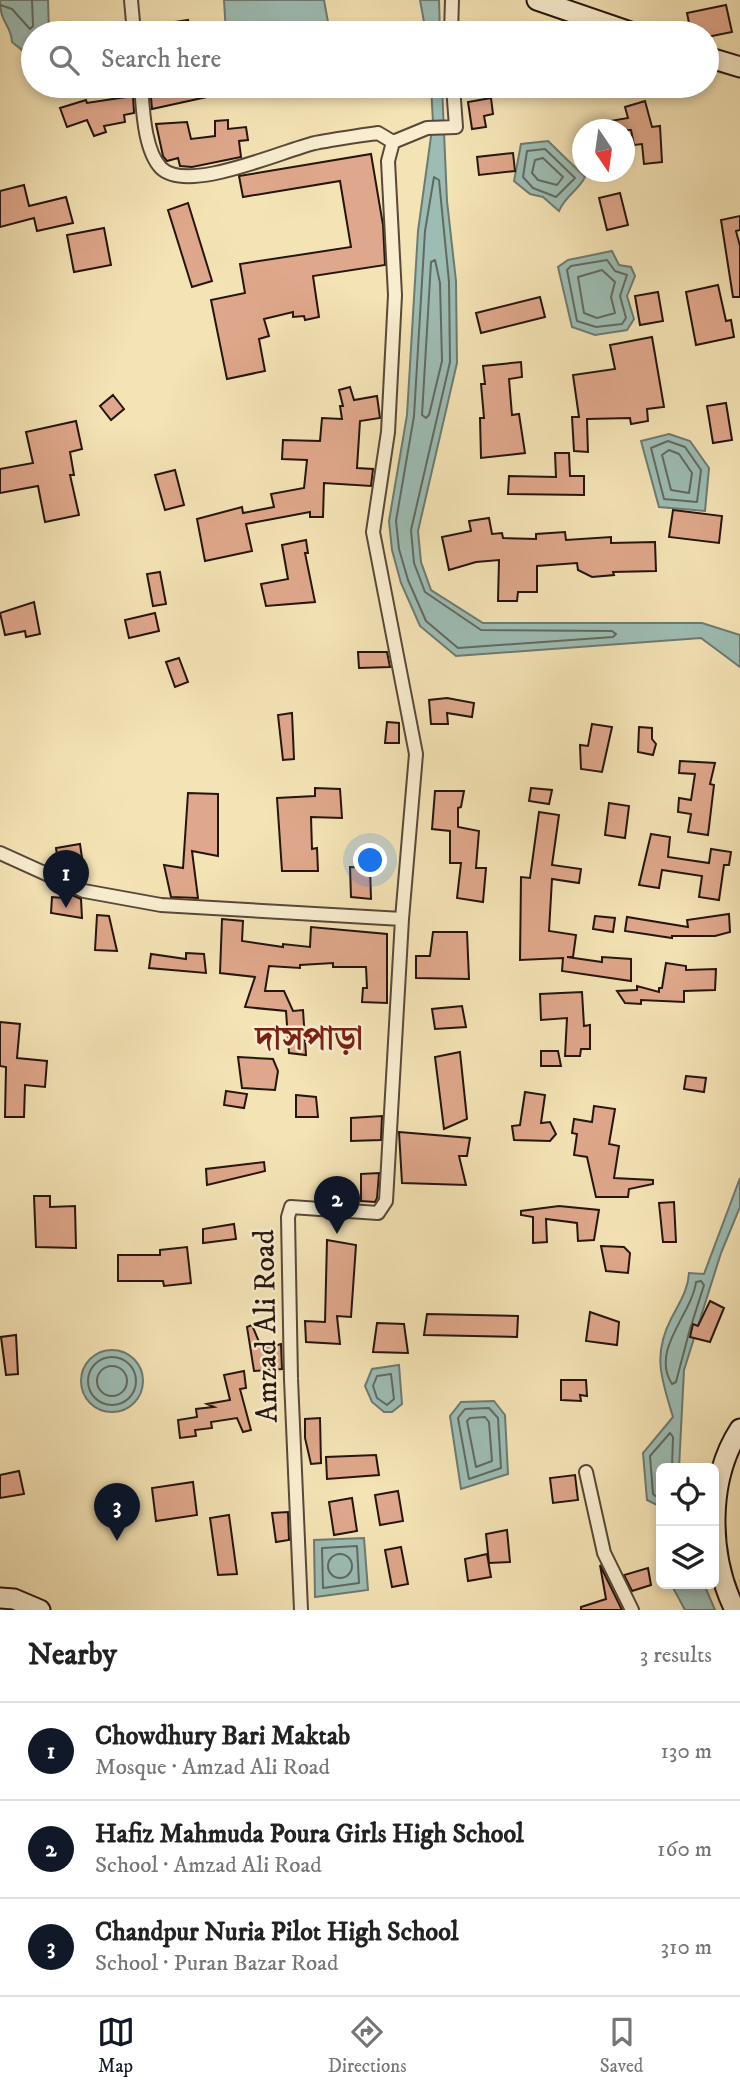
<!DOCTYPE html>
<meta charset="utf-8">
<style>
:root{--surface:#fff;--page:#f6f6f6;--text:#222;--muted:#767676;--line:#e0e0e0;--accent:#111827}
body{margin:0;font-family:"IM FELL DW Pica","Noto Serif Bengali",serif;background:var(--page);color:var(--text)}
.controls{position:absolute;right:21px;bottom:21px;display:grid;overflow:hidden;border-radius:10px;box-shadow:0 4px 10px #0003}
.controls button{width:63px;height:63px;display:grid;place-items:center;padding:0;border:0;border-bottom:2px solid var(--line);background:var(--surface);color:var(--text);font:35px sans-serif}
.compass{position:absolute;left:572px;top:119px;width:63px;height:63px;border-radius:50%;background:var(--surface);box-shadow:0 4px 10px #0003;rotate:167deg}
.you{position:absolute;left:371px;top:861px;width:24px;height:24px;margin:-18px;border:5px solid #fff;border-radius:50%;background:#1a73e8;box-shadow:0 0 0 10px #1a73e833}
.badge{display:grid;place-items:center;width:46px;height:46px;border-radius:50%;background:var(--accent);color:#fff;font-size:23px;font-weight:700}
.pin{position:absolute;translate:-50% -58px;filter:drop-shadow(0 2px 4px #0008)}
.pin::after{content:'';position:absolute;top:37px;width:24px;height:21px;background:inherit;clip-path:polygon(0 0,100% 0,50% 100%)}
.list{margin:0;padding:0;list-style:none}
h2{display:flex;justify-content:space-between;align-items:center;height:91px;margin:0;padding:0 28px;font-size:30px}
h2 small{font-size:23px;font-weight:400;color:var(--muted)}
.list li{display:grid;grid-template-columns:46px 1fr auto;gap:21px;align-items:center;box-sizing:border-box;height:98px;padding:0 28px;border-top:2px solid var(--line)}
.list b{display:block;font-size:26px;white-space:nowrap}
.list p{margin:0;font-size:23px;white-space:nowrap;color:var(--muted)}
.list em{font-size:23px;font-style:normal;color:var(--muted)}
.icon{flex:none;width:38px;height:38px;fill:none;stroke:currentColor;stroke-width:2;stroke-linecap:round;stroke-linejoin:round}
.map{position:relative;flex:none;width:740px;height:1610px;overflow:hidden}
.search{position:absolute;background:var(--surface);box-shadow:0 4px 10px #0003;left:21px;right:21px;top:21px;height:77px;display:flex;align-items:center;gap:18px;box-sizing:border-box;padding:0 24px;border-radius:38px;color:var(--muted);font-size:26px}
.sheet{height:385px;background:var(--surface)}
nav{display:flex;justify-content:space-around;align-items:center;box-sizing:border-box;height:98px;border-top:2px solid var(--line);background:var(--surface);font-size:19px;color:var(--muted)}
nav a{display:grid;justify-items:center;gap:4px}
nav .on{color:var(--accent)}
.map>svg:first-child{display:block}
.water{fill:#9dbdb4;stroke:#6d7a72;stroke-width:2}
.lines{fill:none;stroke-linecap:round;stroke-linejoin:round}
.shore{stroke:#616961;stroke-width:2}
.building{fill:#dfa78b;stroke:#25150e;stroke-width:2}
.street-casing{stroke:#594838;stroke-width:16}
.secondary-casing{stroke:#25150e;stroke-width:23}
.street{stroke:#f8edcf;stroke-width:12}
.secondary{stroke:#f8edcf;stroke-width:19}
.labels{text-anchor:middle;stroke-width:5;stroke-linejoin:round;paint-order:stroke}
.street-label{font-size:30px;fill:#25150e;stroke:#f8edcf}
.quarter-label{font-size:33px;font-weight:bold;fill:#7a1f14;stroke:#f8edcf}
</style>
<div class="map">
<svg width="740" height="1610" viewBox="0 0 740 1610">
<rect width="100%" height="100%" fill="#f4e3b5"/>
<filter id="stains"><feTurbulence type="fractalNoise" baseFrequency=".00286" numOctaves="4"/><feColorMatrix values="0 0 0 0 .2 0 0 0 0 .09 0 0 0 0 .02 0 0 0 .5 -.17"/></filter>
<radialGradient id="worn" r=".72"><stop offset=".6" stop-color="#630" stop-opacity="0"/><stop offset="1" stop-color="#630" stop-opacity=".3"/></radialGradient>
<path class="water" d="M0 0H48L49 33H33V45L22 50 12 42C11 24 0 24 0 0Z
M224 0H324L330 33H226Z
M420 0H439L440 33H426Z
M431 86H442L447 201 456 281 457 363 418 531 421 562 431 590 483 623H702L740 635V667L701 638 456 656 420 626 401 583 392 550 389 521 407 415 418 231 433 122Z
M548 141 585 177C578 191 565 196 559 211L543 197 530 194 514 181 521 144Z
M612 251 619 265 631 267 635 276 627 296 634 319 627 330 595 335 572 327 558 267 568 260Z
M669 434 690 441 709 468 705 511 659 507 641 441Z
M740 1178V1207L721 1253 684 1370 679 1468H661V1507L647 1500 643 1453 673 1417C662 1380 652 1356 671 1319 679 1303 688 1291 689 1273L704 1274Z
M81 1381a31 31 0 1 1 62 0a31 31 0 1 1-62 0Z
M399 1365 402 1404 392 1412H384L372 1402 365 1386 372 1369Z
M494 1401 505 1415 508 1474 461 1489 450 1416 461 1402Z
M364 1538 368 1590 315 1597 314 1540Z
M671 1584H704L715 1610H685Z"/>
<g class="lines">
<path class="shore" d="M0 5 12 9 30 29 33 26 32 0
M545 149 575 178 556 197 533 188 523 177 527 151Z
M543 158 563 177 557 185 538 180 532 173 535 160Z
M434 177 439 180 449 282 450 362 411 530 414 563 425 592 481 630 612 631 616 634 613 637 458 648 426 621 408 580 399 549 396 521 414 416 425 231Z
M435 260 440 283 442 361 429 415 426 418 422 415 431 262Z
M607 260 615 271 627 275 620 296 626 318 622 324 596 327 577 321 567 270 571 266Z
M602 270 615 282 611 297 615 313 597 318 584 313 578 277Z
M668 441 685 447 701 470 697 502 664 499 651 448Z
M669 450 679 454 692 473 689 493 671 490 662 455Z
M691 1325 676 1382 672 1384C650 1350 692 1314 696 1282L701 1281 704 1285 692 1323
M88 1381a24 24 0 1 1 48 0a24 24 0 1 1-48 0Z
M97 1381a15 15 0 1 1 30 0a15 15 0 1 1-30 0Z
M391 1374 394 1399 387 1405 377 1398 373 1386 377 1376Z
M489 1408 498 1418 501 1468 469 1479 458 1418 465 1409Z
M485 1417 489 1422 492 1461 476 1467 467 1421 470 1418Z
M661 1500 653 1494 650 1456 670 1433 673 1437 672 1468
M357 1546 359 1583 323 1588 322 1548Z
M328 1566a12 12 0 1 1 24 0a12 12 0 1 1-24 0Z"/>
</g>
<path class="building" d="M726 5 732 32 707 37V33H691L687 13Z
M188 20 190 32 149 33V26Z
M150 86H205L207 97 152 109Z
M133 96 134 113 124 115 125 122 104 126 106 132 94 136 87 120 67 127 60 108 86 100 87 103Z
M491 98 493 114 484 116 486 127 472 129 468 102Z
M645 101 652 127 660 126 662 162 644 164 642 144 634 145 631 130H600L599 123 628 118 625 107Z
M228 120V129L246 127 248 140 239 141 241 157 192 167 180 166 178 158 167 161 163 156 156 124 187 122 191 139 215 136V121Z
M513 153 515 171 479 175 477 157Z
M371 154 383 225 385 265 313 276 319 317 305 320 304 316 293 317V312L264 319 269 336 259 339 265 371 227 379 211 300 245 293 240 264 351 247 340 181 243 197 239 176Z
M24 185 29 206 66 197 73 223 37 231 34 218 0 227V191Z
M620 193 628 225 607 230 599 198Z
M188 203 212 281 192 287 168 210Z
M740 216V230L736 231 740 246V297H733L721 220Z
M104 228 111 265 74 272 67 235Z
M718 285 726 321 731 320 734 337 696 345 686 292Z
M658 292 663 321 640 325 635 296Z
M540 297 545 317 481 333 476 313Z
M652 337 664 407 647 409 648 421 631 424 630 418 587 419 588 452 574 451 572 417H579L573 375 615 369 610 345Z
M521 362 522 377 509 379 512 415 519 414 525 453 481 458 480 418H484L481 384H485L483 366Z
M350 387 354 400 377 396 380 418 360 421 357 468 373 469 371 486 324 483 323 517H310V512L246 524 252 551 205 561 197 519 242 507 243 513 274 507 271 494 304 488 307 460 282 459 283 440 320 441 322 418 342 419 340 406H343L339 390Z
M113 395 124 409 111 420 100 406Z
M726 403 732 440 713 443 707 406Z
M76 421 82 449 70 452 74 475H70L79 515 45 522 38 486 0 493V469L33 463 26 432Z
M555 453H569L570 476H584V495L508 494 509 476 556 477Z
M175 470 184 505 165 510 155 475Z
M673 510 722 516 719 543 669 537Z
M489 518 492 534 502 533 503 538 536 539V534L565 532 566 540 611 537V543L655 542 656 571 613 572 614 575 592 577 578 570 577 563 537 566V592H518L517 601H498L499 560 476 562 449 570 442 537 471 531 469 521Z
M306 540 308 553H305L315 602 266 606 261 584 288 579 282 545Z
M160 572 166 604 153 606 147 574Z
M34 602 40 634 26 637 25 631 5 635 0 613Z
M155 613 159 631 129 638 125 620Z
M358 652H387L390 667 359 668Z
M179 658 188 682 175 687 166 662Z
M447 698 474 703 472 717 447 713 448 724H431L429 700Z
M292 713 294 759 283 760 278 715Z
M387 722 399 723V743H385Z
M592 724 612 727 602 772 581 769 580 745 588 746Z
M639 727 652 728V739L656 744 653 755 638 752Z
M680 761 715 763 710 784 714 785 708 835 688 832 691 814 678 812 679 798 691 800 695 774 679 773Z
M315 788 340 789 342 818 311 817 312 849 317 848 318 871H282L277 798 315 796Z
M531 788 552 790 549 804 529 801Z
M435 791H464L461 807 458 808V827L479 831 476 868H486L483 902 457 898 461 863H450V831L432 829Z
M188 793 218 794V856L192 851 198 898 171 897 164 865 183 868Z
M609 803 629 806 625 838 605 835Z
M539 812 559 815 552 865 581 869 579 883 552 879 549 931 576 935 573 957H567L602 962V957L631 959V981L562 971 563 958 520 960 521 877 530 878Z
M651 834 670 837 668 857 709 863 711 849 731 852 729 865H724L719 900 699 897 702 876 662 870 659 888 639 885Z
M80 844 85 879 80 880 59 870 56 848Z
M350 867 370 868 371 899 351 897Z
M61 890 81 899 82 918 51 913 52 897 63 898Z
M729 914 730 932 715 936H672V938L625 931 627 917 688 927 687 920Z
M97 915 109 916 117 951 95 950Z
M595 916 615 918 613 932 593 929Z
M222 919 243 921 242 941 283 947V944L310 947 311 927 387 934V1003L362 1002 363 988H367L366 967H333V963L300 965V968L269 966 265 991H284L293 1011 303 1010 306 1055 289 1053 286 1011 245 1007 255 977 220 973Z
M433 932H467L469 979 416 978V956H430Z
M186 953 204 954 206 973 149 968 151 954 186 959Z
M666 963 686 966V970L716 969 715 990 684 991V1002L641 1000V1004L625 1003 617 991 637 990V986L659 992V988H662Z
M582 992 584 1026 590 1025V1049H581L580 1056H565L567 1018 541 1020 540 994Z
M462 1006 466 1027 435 1029 432 1009Z
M0 1022 20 1024 17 1058 47 1061 45 1087 25 1085 24 1117H5L6 1067 0 1066Z
M541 1051H558L561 1066H541Z
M460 1052 467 1119 444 1129 435 1057Z
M238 1057 273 1059 278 1071 275 1090 242 1088Z
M686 1076 706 1078 704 1092 684 1089Z
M226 1091 247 1094 244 1108 224 1105Z
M525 1092 545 1095 541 1123 550 1122 556 1134 550 1141 514 1140 512 1126 520 1125Z
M296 1095 316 1097 318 1117H296Z
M594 1106 615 1109 609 1144 619 1146 614 1178 653 1180V1184L629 1189 628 1197H596L587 1157 574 1155 577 1134 572 1133 574 1119 592 1122Z
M382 1116 381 1140 351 1141V1118Z
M399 1132 470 1138 467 1156H459L466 1185 402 1183Z
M264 1162 265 1171 207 1185 206 1169Z
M379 1173 377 1198 375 1202 361 1201V1174Z
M34 1196H50V1207L75 1206 76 1248 36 1247Z
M674 1202 676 1242H663L659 1203Z
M559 1206 599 1210 594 1240 578 1241 577 1223 546 1219 547 1242 533 1243V1217L521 1215V1211Z
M234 1224 236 1239 203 1243V1229Z
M327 1240 356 1245 351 1317 337 1316 340 1344 306 1342 305 1321 325 1322Z
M601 1246 624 1247 630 1253 628 1273 606 1271Z
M187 1247 191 1283 164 1286 163 1281H118V1255H160V1250Z
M710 1301 724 1308 710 1342 690 1337 693 1324 698 1326Z
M590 1312 619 1322 617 1345 586 1341Z
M427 1314 518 1316 517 1337 424 1335Z
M377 1323 404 1324 408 1353 373 1352Z
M252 1325 262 1349 281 1344 282 1369 254 1371 247 1327Z
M16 1335 18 1374 6 1375 1 1337Z
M244 1371 246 1388 240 1389 251 1430 243 1432 237 1418 211 1422 212 1428 195 1430 196 1436 180 1438 178 1420 197 1417 196 1409 214 1407 207 1404 230 1400 224 1375Z
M561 1380H586L587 1396 580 1395 581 1401 561 1400Z
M320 1418 321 1463 311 1464 305 1438V1419Z
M376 1455 379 1475 327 1479 326 1457Z
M19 1471 24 1494 0 1498V1475Z
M575 1475 578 1500 553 1503 550 1478Z
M193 1482 197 1515 156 1521 152 1488Z
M398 1491 403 1521 380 1525 375 1495Z
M352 1498 357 1531 334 1535 329 1502Z
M288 1512 289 1540 276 1542 272 1513Z
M229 1515 237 1574 218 1575 210 1518Z
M507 1530 510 1562 489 1563 486 1534Z
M401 1547 408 1584 392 1587 385 1550Z
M487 1554 491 1577 468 1581 465 1559Z
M600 1565 622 1610H581V1607L606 1599Z
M648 1568 651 1585 632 1591 624 1575Z"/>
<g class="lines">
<g class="street-casing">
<path id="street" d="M131 0 134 33
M451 33 452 0
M141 86C143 109 144 150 161 168 188 194 281 151 315 143 335 139 357 136 378 133L393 142
M0 853 84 891 161 905 402 919 386 1201 378 1213 291 1207 288 1217 291 1379 301 1610
M402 919 416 754 373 532 388 432 395 295 388 161 393 142 427 128 456 127 453 86
M586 1472 604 1553 632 1610"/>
</g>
<g class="secondary-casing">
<path id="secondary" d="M537 0 633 33
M707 57 740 67
M0 1598 14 1599 40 1610
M735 1610C708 1555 707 1480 740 1429"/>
</g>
<use href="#street" class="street"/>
<use href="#secondary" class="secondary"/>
</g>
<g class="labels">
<g class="street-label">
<text transform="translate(265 1326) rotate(-91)" y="10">Amzad Ali Road</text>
</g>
<g class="quarter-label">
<text x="309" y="1049">দাসপাড়া</text>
</g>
</g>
<rect width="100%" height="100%" filter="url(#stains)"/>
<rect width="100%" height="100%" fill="url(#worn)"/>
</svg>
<div class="controls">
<button><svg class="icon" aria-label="locate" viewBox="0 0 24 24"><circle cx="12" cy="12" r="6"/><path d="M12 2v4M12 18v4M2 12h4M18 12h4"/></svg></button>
<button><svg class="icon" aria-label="layers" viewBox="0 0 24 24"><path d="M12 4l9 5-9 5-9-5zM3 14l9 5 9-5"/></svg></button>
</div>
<svg class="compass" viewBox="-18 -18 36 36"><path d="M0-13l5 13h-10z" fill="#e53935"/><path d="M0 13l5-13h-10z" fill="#767676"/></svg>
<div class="you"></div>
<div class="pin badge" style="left:66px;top:908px">1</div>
<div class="pin badge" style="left:337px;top:1234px">2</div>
<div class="pin badge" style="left:117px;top:1541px">3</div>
<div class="search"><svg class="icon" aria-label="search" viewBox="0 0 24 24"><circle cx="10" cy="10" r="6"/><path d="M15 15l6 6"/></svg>Search here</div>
</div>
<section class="sheet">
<h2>Nearby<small>3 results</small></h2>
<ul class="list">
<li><span class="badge">1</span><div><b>Chowdhury Bari Maktab</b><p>Mosque · Amzad Ali Road</p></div><em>130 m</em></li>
<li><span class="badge">2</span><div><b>Hafiz Mahmuda Poura Girls High School</b><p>School · Amzad Ali Road</p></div><em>160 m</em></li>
<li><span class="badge">3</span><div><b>Chandpur Nuria Pilot High School</b><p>School · Puran Bazar Road</p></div><em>310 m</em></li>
</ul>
</section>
<nav>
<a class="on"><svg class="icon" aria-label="map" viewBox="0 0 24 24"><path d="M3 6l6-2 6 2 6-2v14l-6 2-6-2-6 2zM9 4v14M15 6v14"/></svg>Map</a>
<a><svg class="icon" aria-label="directions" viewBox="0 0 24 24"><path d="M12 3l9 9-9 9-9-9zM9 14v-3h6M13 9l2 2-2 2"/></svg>Directions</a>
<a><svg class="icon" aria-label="saved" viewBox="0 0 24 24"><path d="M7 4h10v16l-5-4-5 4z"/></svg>Saved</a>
</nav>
